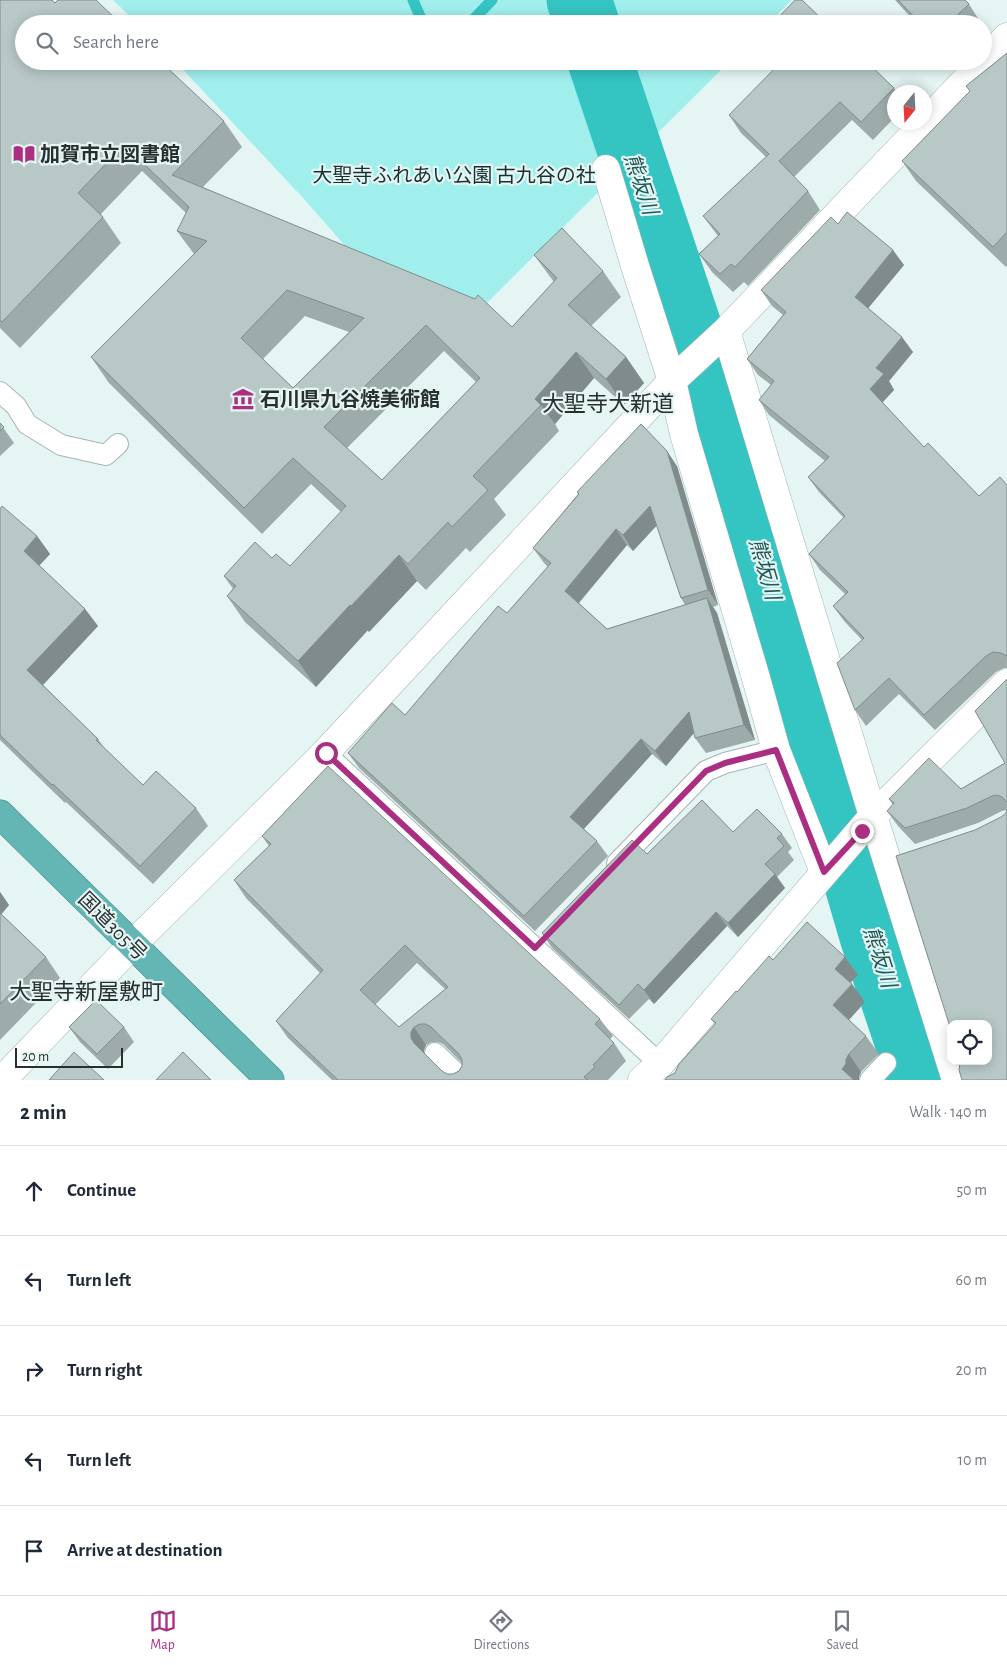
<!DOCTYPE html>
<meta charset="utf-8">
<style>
:root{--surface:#fff;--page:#f2f2f3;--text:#1f2937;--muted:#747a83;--line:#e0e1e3;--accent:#aa2f82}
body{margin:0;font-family:"Alegreya Sans","Noto Sans JP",sans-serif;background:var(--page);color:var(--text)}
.controls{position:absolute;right:15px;bottom:15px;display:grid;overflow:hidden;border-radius:10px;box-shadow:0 2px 12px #0003}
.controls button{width:45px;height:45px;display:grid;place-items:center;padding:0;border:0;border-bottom:1px solid var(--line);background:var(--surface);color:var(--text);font:25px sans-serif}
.compass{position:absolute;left:887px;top:85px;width:45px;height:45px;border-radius:50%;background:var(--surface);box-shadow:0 2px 12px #0003;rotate:198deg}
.scale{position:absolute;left:15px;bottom:12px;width:108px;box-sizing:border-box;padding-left:5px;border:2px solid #292f2f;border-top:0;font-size:14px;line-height:18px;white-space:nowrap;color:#292f2f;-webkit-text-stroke:4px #e4f5f4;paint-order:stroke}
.stop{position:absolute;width:15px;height:15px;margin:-11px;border:4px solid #aa2f82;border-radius:50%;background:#fff}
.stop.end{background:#aa2f82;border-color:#fff;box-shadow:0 1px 5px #0008}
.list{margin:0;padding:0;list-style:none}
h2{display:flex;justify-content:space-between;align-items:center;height:65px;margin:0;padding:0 20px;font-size:21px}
h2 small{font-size:16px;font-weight:400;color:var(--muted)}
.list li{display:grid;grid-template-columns:32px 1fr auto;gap:15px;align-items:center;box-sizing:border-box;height:90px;padding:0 20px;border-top:1px solid var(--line)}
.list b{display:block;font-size:19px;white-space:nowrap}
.list em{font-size:16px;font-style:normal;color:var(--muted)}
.icon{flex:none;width:28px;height:28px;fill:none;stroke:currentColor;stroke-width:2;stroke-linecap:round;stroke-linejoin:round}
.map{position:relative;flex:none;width:1007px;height:1080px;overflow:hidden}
.search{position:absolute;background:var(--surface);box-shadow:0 2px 12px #0003;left:15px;right:15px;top:15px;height:55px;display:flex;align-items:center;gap:12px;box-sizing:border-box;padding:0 18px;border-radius:28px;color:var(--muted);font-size:19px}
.sheet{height:515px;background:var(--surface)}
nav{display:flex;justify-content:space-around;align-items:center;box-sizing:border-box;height:70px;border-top:1px solid var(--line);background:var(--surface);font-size:14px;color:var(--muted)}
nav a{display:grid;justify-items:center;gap:2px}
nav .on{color:var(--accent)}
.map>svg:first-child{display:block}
.green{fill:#a0efed}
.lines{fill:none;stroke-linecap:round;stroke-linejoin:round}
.stream{stroke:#34c4c2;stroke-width:11}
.river{stroke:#34c4c2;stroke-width:65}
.service-casing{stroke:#a4b5b4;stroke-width:22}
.minor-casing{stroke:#a4b5b4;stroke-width:29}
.trunk-casing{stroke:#357a7a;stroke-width:29}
.service{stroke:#fff;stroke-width:20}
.minor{stroke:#fff;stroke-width:28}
.trunk{stroke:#63b6b4;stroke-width:28}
.wall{fill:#9dacab;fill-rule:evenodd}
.shaded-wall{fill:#808c8b}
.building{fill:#b7c8c7;stroke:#808c8b;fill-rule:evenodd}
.route{stroke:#aa2f82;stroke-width:6}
.labels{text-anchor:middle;stroke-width:4.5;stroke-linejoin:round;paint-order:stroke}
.poi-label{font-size:20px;font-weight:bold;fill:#292f2f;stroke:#e4f5f4;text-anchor:start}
.park-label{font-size:20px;fill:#193030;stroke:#e4f5f4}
.street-label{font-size:20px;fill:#292f2f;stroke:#e4f5f4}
.water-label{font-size:21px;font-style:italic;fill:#1f5857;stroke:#e4f5f4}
.quarter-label{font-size:22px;fill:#292f2f;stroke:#e4f5f4}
</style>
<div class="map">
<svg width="1007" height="1080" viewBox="0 0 1007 1080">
<rect width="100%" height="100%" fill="#e4f5f4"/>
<path class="green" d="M113 0H792L768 24H138Z
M175 61H730L485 305 361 264 304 199Z"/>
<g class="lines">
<path class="stream" d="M413 0 422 21 427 24
M469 24 492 0"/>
<path class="river" d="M579 0 587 24
M600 61 728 443 872 936 920 1080"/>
<g class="service-casing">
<path id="service" d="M0 392 16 406 27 424 61 445 106 455 118 444
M325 753 660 1064
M617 863 706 771 725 763 776 750
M435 1053 463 1080
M870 1080 886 1063"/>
</g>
<g class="minor-casing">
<path id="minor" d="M606 169 635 266 672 381 684 434 756 678 776 750 824 872
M726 331 873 816 956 1080
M2 1080 132 945 325 753 672 381 726 331 1007 37
M642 1080 660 1064 873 816 1007 683"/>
</g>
<g class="trunk-casing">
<path id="trunk" d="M0 814 270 1080"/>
</g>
<use href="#service" class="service"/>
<use href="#minor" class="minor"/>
<use href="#trunk" class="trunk"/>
</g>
<path class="wall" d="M0 0 55 3 224 121 242 147 203 187 512 327 554 282 534 255 603 271 621 297 591 326 626 357 644 383 624 405 594 378 555 424 559 431 494 499 506 515 470 552 466 548 426 590 417 581 369 632 368 630 316 687 245 622 227 596 233 589 224 576 272 558 290 566 341 512 311 484 262 534 109 383 91 357 194 254 177 231 186 213 142 171 101 214 121 243 20 348 0 328ZM305 316 349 332 293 388 263 359ZM444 351 476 382 382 480 347 448Z
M895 0H965L969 4 979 20 975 24H917Z
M1007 53V266L1006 267 916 181 902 161 970 91 966 86Z
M894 88 897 92H894V118L873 140 852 120 794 177 808 191 820 210 748 286 744 282 733 292 712 272 699 254 718 236 703 216 766 157 741 133 729 115Z
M838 224 904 265 868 308 913 352 889 381 894 390 882 403 924 447 979 496 1007 485V668H1004L996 672 935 730 899 694 866 726 855 710 862 640 844 621 833 606 845 594 820 570 809 554 844 518 819 492 808 477 825 461 769 415 759 400 771 385 758 375 747 359 783 315 772 306 761 290Z
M0 423 14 443 0 456Z
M677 466 718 605 713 607 717 613 755 740 706 753 695 738 694 733 666 766 652 754 584 829 597 841 608 856 535 931 359 768 348 753 405 715 507 613 548 567 544 563 533 548 578 494 577 492ZM657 525 681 598 685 605 607 629 579 603 627 545 633 551Z
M0 509 37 536 50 554 39 566 85 609 98 626 43 685 98 739 105 749 143 785 196 808 208 826 153 884 66 802 65 803 0 740Z
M1007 679V810L1002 811 978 823 915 844 898 826 887 811 893 805 889 799 961 789 1005 763Z
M733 832 782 834 792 848 788 852 794 860 777 877 785 888 738 937 727 926 654 1004 649 999 629 1019 552 948 542 933Z
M262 836 600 1019 613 1036 610 1039 614 1043 626 1061 608 1080H332L288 1038 276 1021 320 973 246 898 234 880 269 846ZM417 963 445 989 399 1027 375 1005ZM432 1042H438L443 1044 462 1063V1066L459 1071 453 1074H447L442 1071 424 1053V1050L426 1045Z
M0 892 9 905 1 914 46 957 60 978 0 1040Z
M845 957 858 975 850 983 865 1002 849 1020 866 1036 879 1054 861 1072 859 1077V1080H665L675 1073 715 1024 711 1019 737 992 773 960Z
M69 1027H124L134 1042 108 1069 80 1042Z"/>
<path class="shaded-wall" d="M893 250 904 265 865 312 855 297Z
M902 337 913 352 889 381 894 390 880 405 870 389 876 368Z
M576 352 594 378 555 424 541 405 535 399Z
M626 357 644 383 624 405 606 379Z
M667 451 677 466 718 605 708 590Z
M650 506 661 521 633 551 623 535Z
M616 529 627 545 576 606 565 591Z
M37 536 50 554 36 569 24 551Z
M399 555 417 581 369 632 351 606Z
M707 598 717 613 755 740 744 725Z
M350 605 368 630 316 687 298 661Z
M85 609 98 626 40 688 27 670Z
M689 712 699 727 666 766 655 751Z
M641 739 652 754 581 832 570 817Z
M775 874 785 888 738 937 728 923Z
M0 892 9 905 0 916Z
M716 912 727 926 654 1004 644 990Z
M845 957 858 975 847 986 835 969Z
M852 984 865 1002 846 1023 833 1005Z
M414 1027 426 1045 424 1050V1056L414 1043 411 1038V1032Z
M849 1054 861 1072 859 1077V1080H849L842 1069Z"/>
<path class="building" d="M0 0H52L55 3 58 0H96L121 24H24V61H160L224 121 172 175 475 299 478 295 512 327 557 278 534 255 562 228 603 271 568 305 626 357 606 379 576 352 535 399 541 405 473 476 488 490 452 527 448 522 408 564 399 555 351 606 350 605 298 661 227 596 236 586 224 576 255 542 272 558 276 554 290 566 346 506 293 458 244 508 91 357 207 241 177 231 189 207 124 145 78 193 103 217 2 322 0 320ZM287 290 364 318 293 388 241 338ZM426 325 480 378 382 480 324 427Z
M795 0H802L827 24H772Z
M898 0H965L969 4 948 24H921Z
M1007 53V232L993 247 902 161 970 91 966 86Z
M782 61H866L894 88 861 122 840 102 779 161 808 191 735 267 731 264 720 274 699 254 720 234 703 216 769 154 729 115Z
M847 212 893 250 855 297 902 337 876 368 884 374 870 389 924 447 928 443 979 496 1000 477 1007 485V656L1001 653 993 652 986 656 924 715 889 678 855 710 837 663 864 638 833 606 848 592 809 554 845 516 808 477 829 457 759 400 774 381 747 359 786 312 761 290 831 217 838 224Z
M0 423 4 427 0 431Z
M641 424 667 451 708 590 681 598 650 506 623 535 616 529 565 591 607 629 707 598 744 725 695 738 689 712 655 751 641 739 570 817 597 841 524 916 348 753 392 703 405 715 498 606 507 613 551 563 533 548 579 494 577 492Z
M2 506 37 536 24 551 85 609 27 670 98 739 96 740 143 785 156 771 196 808 140 866 53 784 52 785 0 735V509Z
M1007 679V802L1002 797 997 795 992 796 967 808 905 828 887 811 894 803 889 799 929 758 961 789 1005 763 975 711Z
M328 766 600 1019 595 1024 614 1043 593 1065 595 1067 584 1077 588 1080H338L276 1021 323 970 234 880 271 844 262 836ZM405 945 448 987 399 1027 360 990ZM420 1024H426L431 1027 459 1054 462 1060V1066L459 1071 453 1074H447L442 1071 414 1043 411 1038V1032L414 1027Z
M702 800 733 832 757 809 782 834 777 838 784 846 765 864 775 874 728 923 716 912 644 990 638 984 619 1005 542 933 632 840 647 854Z
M1007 810V1080H962L959 1070 960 1061H988V1024H951V1030L896 856 975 830 1001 817 1006 813Z
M0 913 46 957 0 1004Z
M807 922 845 957 835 969 852 984 833 1005 866 1036 849 1054 846 1059V1064L842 1069 854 1080H665L667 1077 675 1073 679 1064 716 1023 711 1019 736 991 737 992 769 956 773 960Z
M96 1000 124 1027 97 1054 69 1027Z
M74 1052 104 1080H49Z
M183 1052 211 1080H156Z"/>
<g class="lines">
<path class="route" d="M326 753 535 948 706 771 725 763 776 750 824 872 862 831"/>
</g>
<defs>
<g id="library-bare" transform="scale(1.725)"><path d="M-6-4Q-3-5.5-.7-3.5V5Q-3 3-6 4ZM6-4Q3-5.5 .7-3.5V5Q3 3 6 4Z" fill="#aa2f82" stroke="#e4f5f4" stroke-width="2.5" paint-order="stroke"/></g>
<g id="museum-bare" transform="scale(1.725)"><path d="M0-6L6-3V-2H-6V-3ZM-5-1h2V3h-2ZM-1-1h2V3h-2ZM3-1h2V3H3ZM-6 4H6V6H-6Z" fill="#aa2f82" stroke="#e4f5f4" stroke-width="2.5" paint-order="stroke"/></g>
</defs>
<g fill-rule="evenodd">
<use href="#library-bare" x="24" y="154"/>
<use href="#museum-bare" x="243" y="399"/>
</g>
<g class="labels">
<g class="poi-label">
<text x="40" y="161">加賀市立図書館</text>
<text x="260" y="406">石川県九谷焼美術館</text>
</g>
<g class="park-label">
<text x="454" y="182">大聖寺ふれあい公園 古九谷の社</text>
</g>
<g class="street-label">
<text transform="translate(113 926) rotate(45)" y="7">国道305号</text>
</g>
<g class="water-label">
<text transform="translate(641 184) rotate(71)" y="7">熊坂川</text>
<text transform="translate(765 569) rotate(74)" y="7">熊坂川</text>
<text transform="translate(880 957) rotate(72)" y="7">熊坂川</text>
</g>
<g class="quarter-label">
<text x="608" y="411">大聖寺大新道</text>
<text x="86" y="999">大聖寺新屋敷町</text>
</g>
</g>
</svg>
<div class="controls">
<button><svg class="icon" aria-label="locate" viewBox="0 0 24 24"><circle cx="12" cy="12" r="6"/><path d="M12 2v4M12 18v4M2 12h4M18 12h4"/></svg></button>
</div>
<svg class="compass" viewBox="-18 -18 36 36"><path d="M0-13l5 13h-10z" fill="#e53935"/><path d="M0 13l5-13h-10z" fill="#747a83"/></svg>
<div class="scale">20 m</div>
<div class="stop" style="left:326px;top:753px"></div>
<div class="stop end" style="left:862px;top:831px"></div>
<div class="search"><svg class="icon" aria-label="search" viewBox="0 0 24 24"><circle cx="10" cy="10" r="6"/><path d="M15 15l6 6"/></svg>Search here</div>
</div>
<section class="sheet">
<h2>2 min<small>Walk · 140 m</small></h2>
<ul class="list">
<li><svg class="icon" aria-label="ahead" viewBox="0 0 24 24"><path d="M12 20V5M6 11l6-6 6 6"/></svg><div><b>Continue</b></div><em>50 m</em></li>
<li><svg class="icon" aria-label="left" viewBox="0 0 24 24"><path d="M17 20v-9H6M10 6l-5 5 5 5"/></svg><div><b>Turn left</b></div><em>60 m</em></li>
<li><svg class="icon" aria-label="right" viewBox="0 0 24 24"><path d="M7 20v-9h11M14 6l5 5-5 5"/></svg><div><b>Turn right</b></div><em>20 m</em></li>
<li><svg class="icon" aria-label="left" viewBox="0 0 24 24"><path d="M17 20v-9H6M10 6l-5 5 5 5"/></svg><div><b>Turn left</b></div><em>10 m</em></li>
<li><svg class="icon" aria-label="arrive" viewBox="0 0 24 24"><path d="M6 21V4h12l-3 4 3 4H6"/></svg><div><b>Arrive at destination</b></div></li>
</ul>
</section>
<nav>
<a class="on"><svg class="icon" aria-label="map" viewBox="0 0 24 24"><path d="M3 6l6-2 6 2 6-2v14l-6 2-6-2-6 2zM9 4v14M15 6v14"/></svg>Map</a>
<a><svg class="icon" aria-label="directions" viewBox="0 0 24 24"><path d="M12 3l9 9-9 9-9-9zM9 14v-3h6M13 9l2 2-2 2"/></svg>Directions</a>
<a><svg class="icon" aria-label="saved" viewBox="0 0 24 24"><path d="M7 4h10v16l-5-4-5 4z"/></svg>Saved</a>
</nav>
